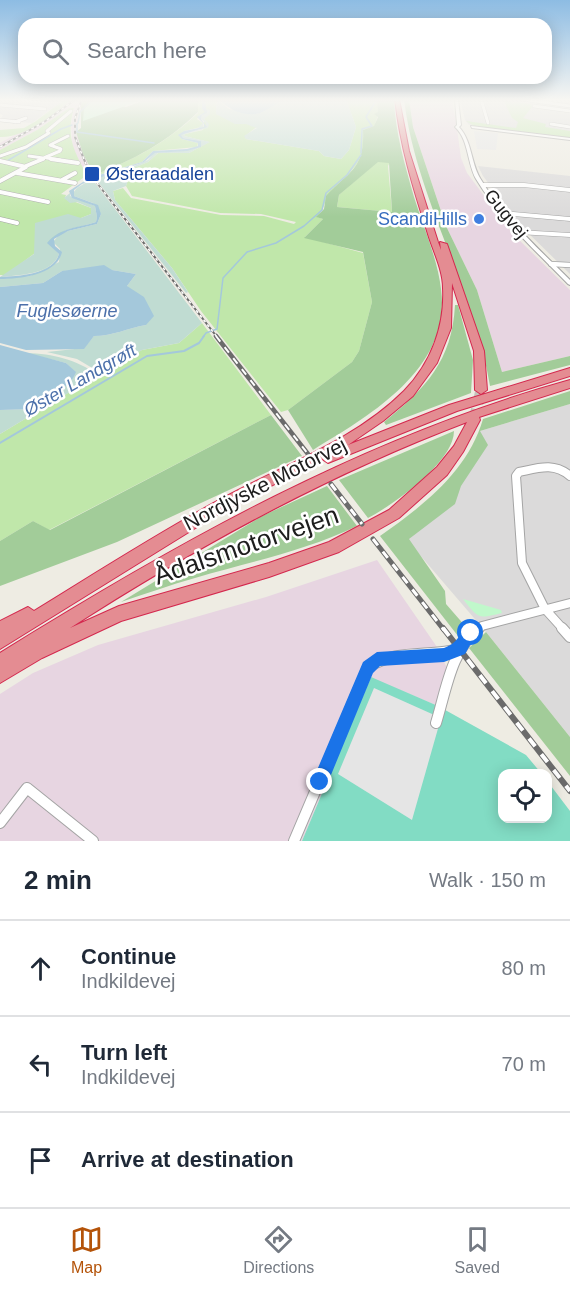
<!DOCTYPE html>
<meta charset="utf-8">
<style>
:root{--surface:#fff;--page:#f2f2f3;--text:#1f2937;--muted:#747a83;--line:#e0e1e3;--accent:#b45309}
body{margin:0;font-family:Arial,sans-serif;background:var(--page);color:var(--text)}
.controls{position:absolute;right:18px;bottom:18px;display:grid;overflow:hidden;border-radius:12px;box-shadow:0 3px 15px #0003}
.controls button{width:54px;height:54px;display:grid;place-items:center;padding:0;border:0;border-bottom:2px solid var(--line);background:var(--surface);color:var(--text);font:30px sans-serif}
.stop{position:absolute;width:18px;height:18px;margin:-14px;border:4px solid #1a73e8;border-radius:50%;background:#fff}
.stop.end{background:#1a73e8;border-color:#fff;box-shadow:0 2px 6px #0008}
.list{margin:0;padding:0;list-style:none}
h2{display:flex;justify-content:space-between;align-items:center;height:78px;margin:0;padding:0 24px;font-size:26px}
h2 small{font-size:20px;font-weight:400;color:var(--muted)}
.list li{display:grid;grid-template-columns:39px 1fr auto;gap:18px;align-items:center;box-sizing:border-box;height:96px;padding:0 24px;border-top:2px solid var(--line)}
.list b{display:block;font-size:22px;white-space:nowrap}
.list p{margin:0;font-size:20px;white-space:nowrap;color:var(--muted)}
.list em{font-size:20px;font-style:normal;color:var(--muted)}
.icon{flex:none;width:33px;height:33px;fill:none;stroke:currentColor;stroke-width:2;stroke-linecap:round;stroke-linejoin:round}
.map{position:relative;flex:none;width:570px;height:841px;overflow:hidden}
.search{position:absolute;background:var(--surface);box-shadow:0 3px 15px #0003;left:18px;right:18px;top:18px;height:66px;display:flex;align-items:center;gap:15px;box-sizing:border-box;padding:0 21px;border-radius:18px;color:var(--muted);font-size:22px}
.sheet{height:366px;background:var(--surface)}
nav{display:flex;justify-content:space-around;align-items:center;box-sizing:border-box;height:84px;border-top:2px solid var(--line);background:var(--surface);font-size:16px;color:var(--muted)}
nav a{display:grid;justify-items:center;gap:3px}
nav .on{color:var(--accent)}
.map>svg:first-child{display:block}
.residential{fill:#dbdada}
.industrial{fill:#e7d5e1}
.grass{fill:#c0e7aa}
.forest{fill:#a2cc99;fill-rule:evenodd}
.wetland{fill:#c0dcd2}
.park{fill:#c0f8cb}
.pitch{fill:#82dcc4}
.parking{fill:#e5e5e5}
.water{fill:#a4c8db}
.lines{fill:none;stroke-linecap:round;stroke-linejoin:round}
.stream-far1{stroke:#a4c8db;stroke-width:1.5}
.stream{stroke:#a4c8db;stroke-width:2}
.motorway-tunnel{stroke:#c4c3bb;stroke-width:11;stroke-dasharray:11 6;stroke-linecap:butt}
.minor-far4-casing{stroke:#a4a4a4;stroke-width:4}
.minor-far3-casing{stroke:#a4a4a4;stroke-width:5}
.minor-far2-casing{stroke:#a4a4a4;stroke-width:6}
.minor-far1-casing{stroke:#a4a4a4;stroke-width:10}
.minor-casing{stroke:#a4a4a4;stroke-width:12}
.tertiary-casing{stroke:#a4a4a4;stroke-width:2}
.motorway-casing{stroke:#d4284e;stroke-width:2}
.minor-far4{stroke:#fff;stroke-width:3}
.minor-far3{stroke:#fff;stroke-width:4}
.minor-far2{stroke:#fff;stroke-width:4.5}
.minor-far1{stroke:#fff;stroke-width:8}
.minor{stroke:#fff;stroke-width:10}
.tertiary{fill:#fff;fill-rule:evenodd}
.motorway{fill:#e48c92;fill-rule:evenodd}
.rail-far3-casing{stroke:#6b6b6b;stroke-width:2}
.rail-far2-casing{stroke:#6b6b6b;stroke-width:4.5}
.rail-far1-casing{stroke:#6b6b6b;stroke-width:5}
.rail-casing{stroke:#6b6b6b;stroke-width:6}
.rail-far3{stroke:#fff;stroke-width:1.5;stroke-dasharray:3;stroke-linecap:butt}
.rail-far2{stroke:#fff;stroke-width:2;stroke-dasharray:7;stroke-linecap:butt}
.rail-far1{stroke:#fff;stroke-width:3;stroke-dasharray:8;stroke-linecap:butt}
.rail{stroke:#fff;stroke-width:4;stroke-dasharray:10;stroke-linecap:butt}
.route{fill:#1a73e8}
.transit-dot{fill:#1a4fb4;stroke:#fff;stroke-width:2}
.shop-dot{fill:#3f7fe0;stroke:#fff;stroke-width:2}
.labels{text-anchor:middle;stroke-width:5;stroke-linejoin:round;paint-order:stroke}
.far-transit-label{font-size:18px;fill:#164399;stroke:#fff;text-anchor:start}
.far-street-label{font-size:18px;fill:#1d1d1d;stroke:#fff}
.far-shop-label{font-size:18px;fill:#366cbe;stroke:#fff;text-anchor:end}
.far-water-label{font-size:18px;font-style:italic;fill:#4c70aa;stroke:#fff}
.street-label{font-size:21px;fill:#1d1d1d;stroke:#fff}
.near-street-label{font-size:26px;fill:#1d1d1d;stroke:#fff}
</style>
<div class="map">
<svg width="570" height="841" viewBox="0 0 570 841">
<rect width="100%" height="100%" fill="#eeece3"/>
<path class="residential" d="M0 99H65L32 123 19 122 27 117 15 121 0 120 3 115 0 114V106L39 108 44 105 35 107 13 106 20 103 16 102 10 105H0Z
M460 99H570V138L469 125 465 120Z
M478 166 570 176V274L520 225 483 176Z
M570 404V737L486 632 407 540 453 502 480 431Z"/>
<path class="industrial" d="M72 99H83L76 132 83 154 94 175 88 176 73 150 71 125 74 108H69L37 130 0 150V143L51 115Z
M409 99H452L456 124 454 126 457 129 461 158 467 173 512 233 570 290V356L502 372 477 290 446 226 413 127Z
M377 560 437 647 448 670 438 706 371 678 302 841H0V694L33 673 98 645 266 597Z"/>
<path class="grass" d="M65 99H72C53 115 25 138 0 137V130L24 128 36 121Z
M198 99H217L216 114 245 123 289 99H303L277 111 245 136 246 139 319 151 324 156 341 159 349 150 356 127 346 99H380L377 101 379 112 374 127 363 130C365 163 355 167 333 189 325 196 325 209 317 217L323 219 305 237 363 253 372 302 359 351 352 362 288 410 281 412 201 311 172 268 115 200 113 191 123 188 131 198 221 215 264 216 294 224 296 222 261 214 220 213 132 196 126 186 129 177 138 171 133 168 148 162 158 153H189L209 142 184 136 185 134 203 130 205 115 201 114 197 119 203 123 201 127 184 131 182 139 198 143 197 147 153 151 142 162 95 176 94 175C134 160 167 142 198 113Z
M504 101 513 102 512 104 515 102 531 104 532 107 523 118 546 124 545 127 570 131V138L474 126 466 121 516 128 518 122 512 118Z
M69 108H74C66 136 73 150 87 175L61 194 66 195 65 198 91 208V214L81 218 6 275H0V150L37 130Z
M378 161 390 162 388 166 392 212 337 207 339 195Z
M202 323 271 415 49 530 33 521 0 541V434L131 355 142 350 179 343Z"/>
<path class="forest" d="M83 99H99L126 107 142 101 135 99H198V112C167 142 134 160 94 175L83 154 76 132 81 128V105Z
M380 99H394C395 132 405 165 414 197 423 225 438 261 441 289 452 368 371 415 313 450L288 410 352 362 359 351 372 302 363 252 304 238 323 219 316 217 324 209 326 196C349 171 365 169 363 130L374 126 378 117 374 114 378 112 377 101ZM378 162 389 163 392 212 337 207 339 195Z
M404 99H409L413 127 446 226 477 290 502 372 570 356V365L490 386C474 287 416 199 404 99Z
M455 305H458L473 360 471 393 386 425 384 422C426 388 452 361 455 305Z
M570 391V404L480 431 488 445 461 486 455 504 409 539 445 591 446 604 466 627 458 636 380 536C423 506 468 471 483 419Z
M271 415 302 456 117 542 0 586V541L33 521 50 530Z
M454 431C454 462 393 505 368 518L339 480Z
M327 486 357 526C305 551 250 562 195 578 170 585 145 594 121 602L262 516Z
M486 632 570 737V776L469 648Z"/>
<path class="wetland" d="M217 99 229 109 257 114 272 104 289 99H346L356 127 349 150 341 159 324 156 319 151 246 139 244 136 257 128 246 124H235L216 114Z
M207 109 210 110V114L204 119 209 124 208 128 185 134 184 136 210 142 189 153H158L148 162 134 168 139 171 129 177 126 186 113 191 115 200 172 268 188 292 186 293 95 178 125 170 148 160 154 153 179 151 200 147 201 141 183 138 181 135 201 129 198 128 203 123V128H206V123L201 119 202 115 207 113Z
M92 179 202 323 179 343 142 350 107 370 99 372 77 359 47 352 84 348 94 336C113 336 128 328 146 325L127 286 136 274 112 270 62 271 43 283 0 287V279L30 276 59 262 60 249 53 242 59 235 68 231 97 224 101 214 93 203 74 196 73 193 77 188Z
M70 193V196L95 206 97 217 96 222C79 228 60 228 48 242L59 254C52 275 18 275 0 277L34 254 35 223 68 214 81 218 91 214V208L77 202 70 203 64 198Z
M26 353C54 354 75 359 98 375L0 434V410L36 409C48 393 69 391 75 372L66 363Z"/>
<path class="park" d="M94 99H145L83 121 84 109Z
M463 599 501 610 502 613C477 619 479 619 463 599Z"/>
<path class="pitch" d="M371 677 438 706 526 755 541 773 502 774V818H548V782L570 811V841H302Z"/>
<path class="parking" d="M474 131 498 133 496 150 477 149Z
M374 688 441 718 412 820 338 774Z"/>
<path class="water" d="M202 99H205L207 113 202 115 201 119 207 127 181 135 183 138 201 141V147L187 151 155 153 144 162 82 184 74 190V196L98 205 101 214 97 224 68 231 54 239 55 246 62 252C57 275 20 279 0 279V277C18 276 53 275 59 254L47 243C60 227 79 228 96 222L97 217 95 206 72 198 69 191 89 178 142 162 153 151 187 149 198 146V143L182 139 178 135 184 131 204 127V124L197 117 205 112 202 109Z
M219 99H289C277 102 270 109 260 113 245 118 226 108 219 99Z
M104 265 112 270 136 274 127 286 144 297 154 316 146 325C128 328 113 336 94 336L84 349 26 350 0 343V287L43 283 62 271Z
M0 345 66 363 76 372C69 391 48 393 36 409L0 410Z"/>
<g class="lines">
<path class="stream-far1" d="M77 124V132L154 143
M75 125 78 123 80 112 93 99
M361 153 362 129 372 126 366 117 377 99
M7 161 61 129 72 125
M203 337 206 333 217 329 223 278 247 252 276 243 304 226 322 210 326 193 347 175 361 155"/>
<path class="stream" d="M0 443 147 356 184 351 199 343 204 336"/>
<path class="motorway-tunnel" d="M474 420 481 390"/>
<g class="minor-far4-casing">
<path id="minor-far4" d="M481 99 488 123
M521 99 570 106
M0 105 45 109
M534 106 570 111
M0 120 19 122
M15 122 26 118
M551 124 570 127
M0 156 26 147 49 133 47 131 71 111
M29 156 43 158
M47 158 60 160
M39 160 60 151 61 149 50 145 68 136"/>
</g>
<g class="minor-far3-casing">
<path id="minor-far3" d="M51 159 78 163
M0 161 26 167 0 181
M26 166 43 159
M17 173 75 183
M62 180 75 173
M483 185H524L570 190
M0 192 48 202
M502 213 570 219
M0 219 17 223
M518 232 570 235"/>
</g>
<g class="minor-far2-casing">
<path id="minor-far2" d="M551 264 570 265"/>
</g>
<g class="minor-far1-casing">
<path id="minor-far1" d="M477 630 482 626 570 603
M564 630 545 609 522 563 516 476 519 472C538 468 554 462 570 476"/>
</g>
<g class="minor-casing">
<path id="minor" d="M562 628 570 637
M436 723C446 691 451 650 479 628
M0 823 27 788 93 841
M294 841 368 667C396 649 429 657 460 649"/>
</g>
<g class="tertiary-casing">
<path id="tertiary" d="M455 99H458L461 125 459 127C472 141 471 163 480 178 503 217 538 248 570 280V285L568 284C536 251 500 219 476 179 467 163 469 140 455 127L457 125Z
M471 126 570 138V140L472 128Z"/>
</g>
<g class="motorway-casing">
<path id="motorway" d="M395 99H399L409 151 438 242 441 250 440 242 447 244 484 351 487 390 481 394 475 390 474 351 452 283 451 328 437 363 413 396 383 421 348 445 449 405 570 368V376L457 411 333 461 328 463 322 459 218 514 0 649V621L28 607 34 611C96 573 158 533 221 499 283 465 354 441 404 391 431 363 445 326 443 288 443 269 432 249 427 231 413 188 400 145 395 99Z
M570 380V388L479 417 480 420 463 452 447 475 399 518 339 552 269 577 121 621 42 658 0 683V653C180 541 365 437 570 380ZM467 422 454 446 437 467 389 510 329 542 269 563 119 606 70 628C196 547 327 475 467 422Z"/>
</g>
<use href="#minor-far4" class="minor-far4"/>
<use href="#minor-far3" class="minor-far3"/>
<use href="#minor-far2" class="minor-far2"/>
<use href="#minor-far1" class="minor-far1"/>
<use href="#minor" class="minor"/>
<use href="#tertiary" class="tertiary"/>
<use href="#motorway" class="motorway"/>
<g class="rail-far3-casing">
<path id="rail-far3" d="M82 99 75 118V137L90 174 217 337
M0 147 44 122 76 99"/>
</g>
<g class="rail-far2-casing">
<path id="rail-far2" d="M216 336 308 454"/>
</g>
<g class="rail-far1-casing">
<path id="rail-far1" d="M331 484 362 524
M373 539 444 630"/>
</g>
<g class="rail-casing">
<path id="rail" d="M443 628 570 791"/>
</g>
<use href="#rail-far3" class="rail-far3"/>
<use href="#rail-far2" class="rail-far2"/>
<use href="#rail-far1" class="rail-far1"/>
<use href="#rail" class="rail"/>
</g>
<linearGradient id="sky" x2="0" y2="1"><stop stop-color="#8dbce3"/><stop offset="0.46" stop-color="#f7f6f2"/><stop offset="1" stop-color="#f7f6f2" stop-opacity="0"/></linearGradient>
<rect width="570" height="217" fill="url(#sky)"/>
<path class="route" d="M471 626 475 628 477 633 465 654 452 659 444 662 380 666 373 673 326 787 320 790 314 787 312 782 363 662 377 652 444 648C461 642 458 631 471 626Z"/>
<rect class="transit-dot" x="84" y="166" width="16" height="16" rx="3"/>
<circle class="shop-dot" cx="479" cy="219" r="6"/>
<g class="labels">
<g class="far-transit-label">
<text x="106" y="180">Østeraadalen</text>
</g>
<g class="far-street-label">
<text transform="translate(506 214) rotate(51)" y="6">Gugvej</text>
</g>
<g class="far-shop-label">
<text x="467" y="225">ScandiHills</text>
</g>
<g class="far-water-label">
<text x="67" y="317">Fuglesøerne</text>
<text transform="translate(80 380) rotate(-30)" y="6">Øster Landgrøft</text>
</g>
<g class="street-label">
<text transform="translate(265 484) rotate(-27)" y="7">Nordjyske Motorvej</text>
</g>
<g class="near-street-label">
<text transform="translate(246 545) rotate(-19)" y="9">Ådalsmotorvejen</text>
</g>
</g>
</svg>
<div class="controls">
<button><svg class="icon" aria-label="locate" viewBox="0 0 24 24"><circle cx="12" cy="12" r="6"/><path d="M12 2v4M12 18v4M2 12h4M18 12h4"/></svg></button>
</div>
<div class="stop" style="left:471px;top:633px"></div>
<div class="stop end" style="left:320px;top:782px"></div>
<div class="search"><svg class="icon" aria-label="search" viewBox="0 0 24 24"><circle cx="10" cy="10" r="6"/><path d="M15 15l6 6"/></svg>Search here</div>
</div>
<section class="sheet">
<h2>2 min<small>Walk · 150 m</small></h2>
<ul class="list">
<li><svg class="icon" aria-label="ahead" viewBox="0 0 24 24"><path d="M12 20V5M6 11l6-6 6 6"/></svg><div><b>Continue</b><p>Indkildevej</p></div><em>80 m</em></li>
<li><svg class="icon" aria-label="left" viewBox="0 0 24 24"><path d="M17 20v-9H6M10 6l-5 5 5 5"/></svg><div><b>Turn left</b><p>Indkildevej</p></div><em>70 m</em></li>
<li><svg class="icon" aria-label="arrive" viewBox="0 0 24 24"><path d="M6 21V4h12l-3 4 3 4H6"/></svg><div><b>Arrive at destination</b></div></li>
</ul>
</section>
<nav>
<a class="on"><svg class="icon" aria-label="map" viewBox="0 0 24 24"><path d="M3 6l6-2 6 2 6-2v14l-6 2-6-2-6 2zM9 4v14M15 6v14"/></svg>Map</a>
<a><svg class="icon" aria-label="directions" viewBox="0 0 24 24"><path d="M12 3l9 9-9 9-9-9zM9 14v-3h6M13 9l2 2-2 2"/></svg>Directions</a>
<a><svg class="icon" aria-label="saved" viewBox="0 0 24 24"><path d="M7 4h10v16l-5-4-5 4z"/></svg>Saved</a>
</nav>
